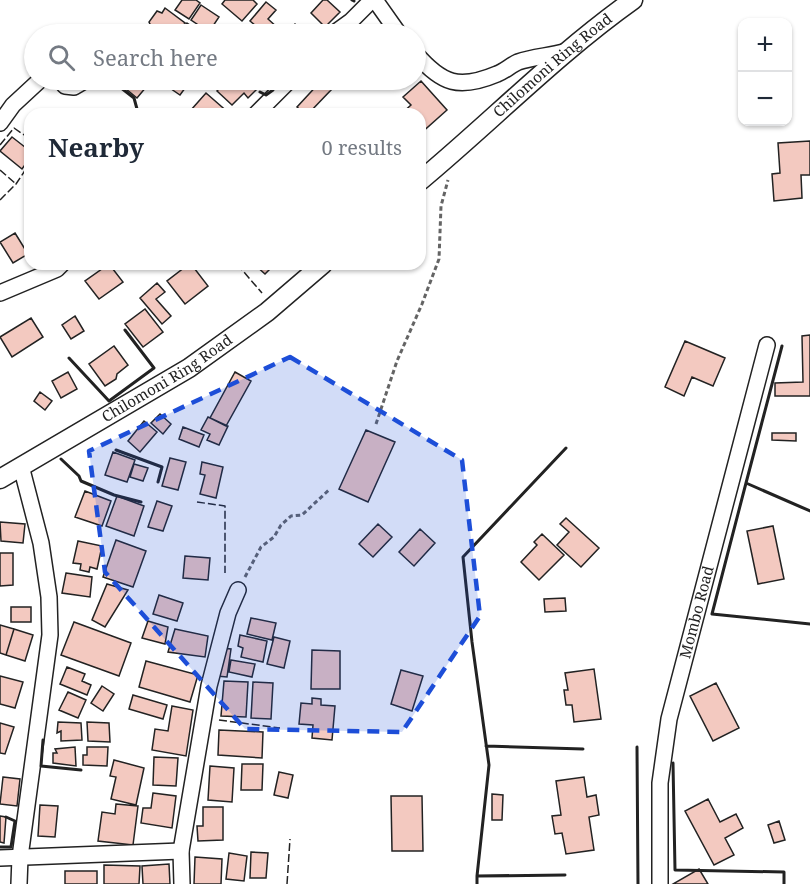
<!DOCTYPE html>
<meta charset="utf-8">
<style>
:root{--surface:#fff;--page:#f6f6f7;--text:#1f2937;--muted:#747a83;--line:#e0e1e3}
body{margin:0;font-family:"Noto Serif",serif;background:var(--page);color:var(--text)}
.controls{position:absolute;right:18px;top:18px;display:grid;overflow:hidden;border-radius:12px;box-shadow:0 2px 4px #0004}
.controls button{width:54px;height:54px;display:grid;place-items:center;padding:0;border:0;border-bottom:2px solid var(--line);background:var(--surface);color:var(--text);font:30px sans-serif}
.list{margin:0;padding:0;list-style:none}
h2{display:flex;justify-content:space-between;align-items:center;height:78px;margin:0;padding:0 24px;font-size:26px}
h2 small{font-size:20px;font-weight:400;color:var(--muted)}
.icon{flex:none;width:33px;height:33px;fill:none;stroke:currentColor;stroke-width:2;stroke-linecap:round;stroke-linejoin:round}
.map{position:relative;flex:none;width:810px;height:884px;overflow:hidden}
.search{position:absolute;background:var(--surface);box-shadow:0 2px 4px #0004;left:24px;top:24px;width:402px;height:66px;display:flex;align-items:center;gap:15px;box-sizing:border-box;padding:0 21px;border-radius:33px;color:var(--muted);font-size:22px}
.panel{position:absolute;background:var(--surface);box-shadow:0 2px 4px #0004;left:24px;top:108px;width:402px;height:162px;border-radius:18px}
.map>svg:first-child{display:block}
.building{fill:#f3c9c0;stroke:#222;stroke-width:1.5}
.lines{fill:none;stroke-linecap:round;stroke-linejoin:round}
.minor-casing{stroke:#222;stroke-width:18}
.tertiary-casing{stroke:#222;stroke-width:21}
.path{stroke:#646464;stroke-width:3;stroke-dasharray:4.5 3;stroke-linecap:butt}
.minor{stroke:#fff;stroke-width:15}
.tertiary{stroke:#fff;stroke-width:18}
.fence{stroke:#222;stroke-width:1.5;stroke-dasharray:8 3;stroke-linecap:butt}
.wall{stroke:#222;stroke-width:3}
.marked{fill:#1d4ed8;fill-opacity:0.2;stroke:#1d4ed8;stroke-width:4.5;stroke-dasharray:12 8;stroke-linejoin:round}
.labels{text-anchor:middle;stroke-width:4.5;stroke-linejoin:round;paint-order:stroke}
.street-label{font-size:15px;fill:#222;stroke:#fff}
</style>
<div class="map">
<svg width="810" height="884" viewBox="0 0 810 884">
<rect width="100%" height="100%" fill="#fff"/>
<path class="building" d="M182 0H196L200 3 189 19 175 10Z
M225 0H253L257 4 242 21 222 4Z
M323 0H327L340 12 325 27 311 13Z
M266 2 276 10 268 19 278 28 273 34H261L259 32 261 30 250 21Z
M201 5 219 17 209 32 191 20Z
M165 8 185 23 177 34H150L147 32 151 26 149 22 157 11 162 13Z
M187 23 203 34H178Z
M295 24 306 34H285Z
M123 80H152L137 98 120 84Z
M163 80H191L180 95 161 82Z
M227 80H251L259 87 248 98 244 93 232 105 217 91Z
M321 81 331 90 308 114H305L297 107Z
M421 81 447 110 420 134V114H401L411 105 403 97Z
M206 93 230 114H196L191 110Z
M12 137 30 151V158L22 169 0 151Z
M810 141V175H801L802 198 774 201 772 174 780 173 778 143Z
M15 233 28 254 13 263 0 242Z
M109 264 123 282 99 299 85 281Z
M189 264H191L208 286 185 304 167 281Z
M254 264H275L265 274Z
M157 283 165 292 156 299 171 316 162 324 140 298Z
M145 309 163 332 143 347 125 324Z
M75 316 84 331 71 339 62 325Z
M31 318 43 337 12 357 0 337Z
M810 335V396H775V383L803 382 802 336Z
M685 341 725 358 713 386 692 377 684 396 665 387Z
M114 346 128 365 117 374 116 379 105 386 89 364Z
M68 372 77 389 61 398 52 381Z
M235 372 251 381 226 426 210 418Z
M40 392 52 401 45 410 34 401Z
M160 414 171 424 163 434 151 423Z
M208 417 228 426 219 445 207 440 210 434 201 430Z
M144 421 157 432 140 452 128 441Z
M183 427 204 435 199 447 179 439Z
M366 430 395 442 368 502 339 489Z
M772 433H796V441L772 440Z
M113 452 135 460 127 482 105 475Z
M170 458 186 462 178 490 162 486Z
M202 462 223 467 216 498 200 494 205 475 200 474Z
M134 464 148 468 143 481 130 477Z
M85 491 111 501 102 526 75 517Z
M117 496 144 506 134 536 106 526Z
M157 501 172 506 163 531 148 527Z
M566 518 599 548 581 567 557 545 569 532 560 524Z
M0 522 25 524 23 543 1 541Z
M378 524 392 537 373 557 359 544Z
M773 526 784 579 758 584 747 531Z
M420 529 435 543 414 566 399 552Z
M542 534 564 555 539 580 521 562 537 545 534 542Z
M116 540 146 551 133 587 103 577Z
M78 541 102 546 97 569 90 567 89 572 80 570 81 564 73 563Z
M0 553H13V585L0 586Z
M185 556 210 558 208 580 183 578Z
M66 573 92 577 90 597 62 593Z
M107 584 128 590 105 627 92 620Z
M159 595 183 603 177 621 153 614Z
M565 598 566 611 545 612 544 599Z
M11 607H31V622H11Z
M251 618 276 623 272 640 247 634Z
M148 621 168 627 165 644 142 638Z
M74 622 131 643 119 676 61 655Z
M0 625 14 629 6 655 0 653Z
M14 629 33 635 25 661 6 655Z
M175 629 208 636 205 657 168 652Z
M240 635 267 641 263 662 241 657 243 648 238 646Z
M274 637 290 641 284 668 267 664Z
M221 648 231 649 227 677 217 676Z
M312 650 340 651V689H311Z
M231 660 255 664 252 677 229 672Z
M146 661 198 675 190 702 139 687Z
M67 667 85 674 82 681 91 685 87 695 60 684Z
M594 669 601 719 574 722 572 705H566L564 690H568L565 673Z
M401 670 423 676 412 711 391 704Z
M0 676 23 682 15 708 0 704Z
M224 681 248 682 246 717 221 716Z
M253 682 273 683 271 719 251 718Z
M716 683 739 728 713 741 690 696Z
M102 686 114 694 103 711 91 703Z
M68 692 86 700 78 718 59 710Z
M133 695 167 705 163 719 129 709Z
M312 698 321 699V705L335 706 332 740 312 738 313 725 299 724 301 703 312 704Z
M172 706 193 710 186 756 152 750 155 729 168 731Z
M58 722 81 723 82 740 61 741V731L57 733Z
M87 722 109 723 110 742 88 741Z
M0 723 14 727 5 754 0 753Z
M219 730 263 732 262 758 218 755Z
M75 747 76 766 53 763V753H57L55 749Z
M87 747H108L107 766 83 765V755H87Z
M154 757 178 758 176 786 153 785Z
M114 760 144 768 136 805 111 799 116 777 110 776Z
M242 764H263L262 790H241Z
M210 766 234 768 232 802 208 800Z
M279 772 293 775 288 798 274 795Z
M3 777 20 779 17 806 0 804Z
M584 777 587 797 596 795 599 815 589 817 594 850 566 854 562 833 555 834 552 816 561 815 556 781Z
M153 793 176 796 172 828 141 823 143 808H151Z
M492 794 503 795 502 820H492Z
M391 796H422L423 851H392Z
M708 799 720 822 736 814 743 828 725 838 734 855 714 865 685 811Z
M116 804 138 806 133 845 98 841 102 812 115 814Z
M40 805 58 806 55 837 38 836Z
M203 807H223V840L198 841 197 826H203Z
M0 816 6 817 4 843 0 842Z
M779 821 785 840 774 843 768 825Z
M251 852 268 853 266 878H250Z
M229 853 247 856 244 881 226 879Z
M195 857 222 859 221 884H194Z
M169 864 170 884H143L142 866Z
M104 865 140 866 139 884H104Z
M699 869 708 884H673Z
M65 871H97V884H65Z"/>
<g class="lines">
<g class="minor-casing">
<g id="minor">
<path d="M375 0 399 34"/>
<path d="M333 34 351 21 372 0"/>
<path d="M416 54C442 84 459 90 497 74 505 71 511 65 518 62 532 57 549 56 564 52"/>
<path d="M60 80 65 86 74 87 86 80"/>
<path d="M256 114 290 80"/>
<path d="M0 123 13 105 40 80"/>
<path d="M0 293 57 269 62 264"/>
<path d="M0 858 181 851"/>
<path d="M19 884 20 857 50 635 49 597 41 543 21 466"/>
<path d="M182 884 181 851 209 686 228 613 238 590"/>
<path id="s1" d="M660 884V783L669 719 767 345"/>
</g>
</g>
<g class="tertiary-casing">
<g id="tertiary">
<path id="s2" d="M420 181C492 121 557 54 633 0"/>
<path id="s3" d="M0 479 189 368 267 312 323 264"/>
</g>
</g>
<path class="path" d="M376 424 397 361 422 304 439 259 441 206 448 180
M245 577 261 547 274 537 281 525 291 516 302 515 330 489"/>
<use href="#minor" class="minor"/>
<use href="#tertiary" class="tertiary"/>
<path class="fence" d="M0 145 14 128 30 139
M0 170 16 184
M0 200 16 184 30 163
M237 264 262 293
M197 502 225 506V573
M219 720 280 728
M287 884 290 839"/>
<path class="wall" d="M352 0 354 1
M111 80 134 98 137 109 142 114
M260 92 266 95 273 90 262 80
M782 346 746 483 810 511
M69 358 109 401 154 368 125 330
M116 450 162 467 158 482
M61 459 79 476 81 481 114 495 141 502
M746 483 712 614 810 624
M43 740 41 766 81 770
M486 746 583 749
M637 747 638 884
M673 763 675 870 784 872V884
M0 847H11L15 821 6 817
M565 875 477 876 489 765 472 642 463 557 566 448
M477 884V876"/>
</g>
<path class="marked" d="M290 357 462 460 480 616 402 732 245 729 105 572 89 451Z"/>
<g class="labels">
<g class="street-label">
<text dy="5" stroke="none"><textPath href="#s2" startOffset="176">Chilomoni Ring Road</textPath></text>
<text dy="5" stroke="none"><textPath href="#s3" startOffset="195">Chilomoni Ring Road</textPath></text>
<text dy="5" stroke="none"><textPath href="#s1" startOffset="276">Mombo Road</textPath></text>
</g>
</g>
</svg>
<div class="controls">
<button>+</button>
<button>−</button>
</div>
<div class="search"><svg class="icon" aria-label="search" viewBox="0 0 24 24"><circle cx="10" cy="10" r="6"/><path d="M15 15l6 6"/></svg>Search here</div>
<section class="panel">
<h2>Nearby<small>0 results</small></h2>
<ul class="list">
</ul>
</section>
</div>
